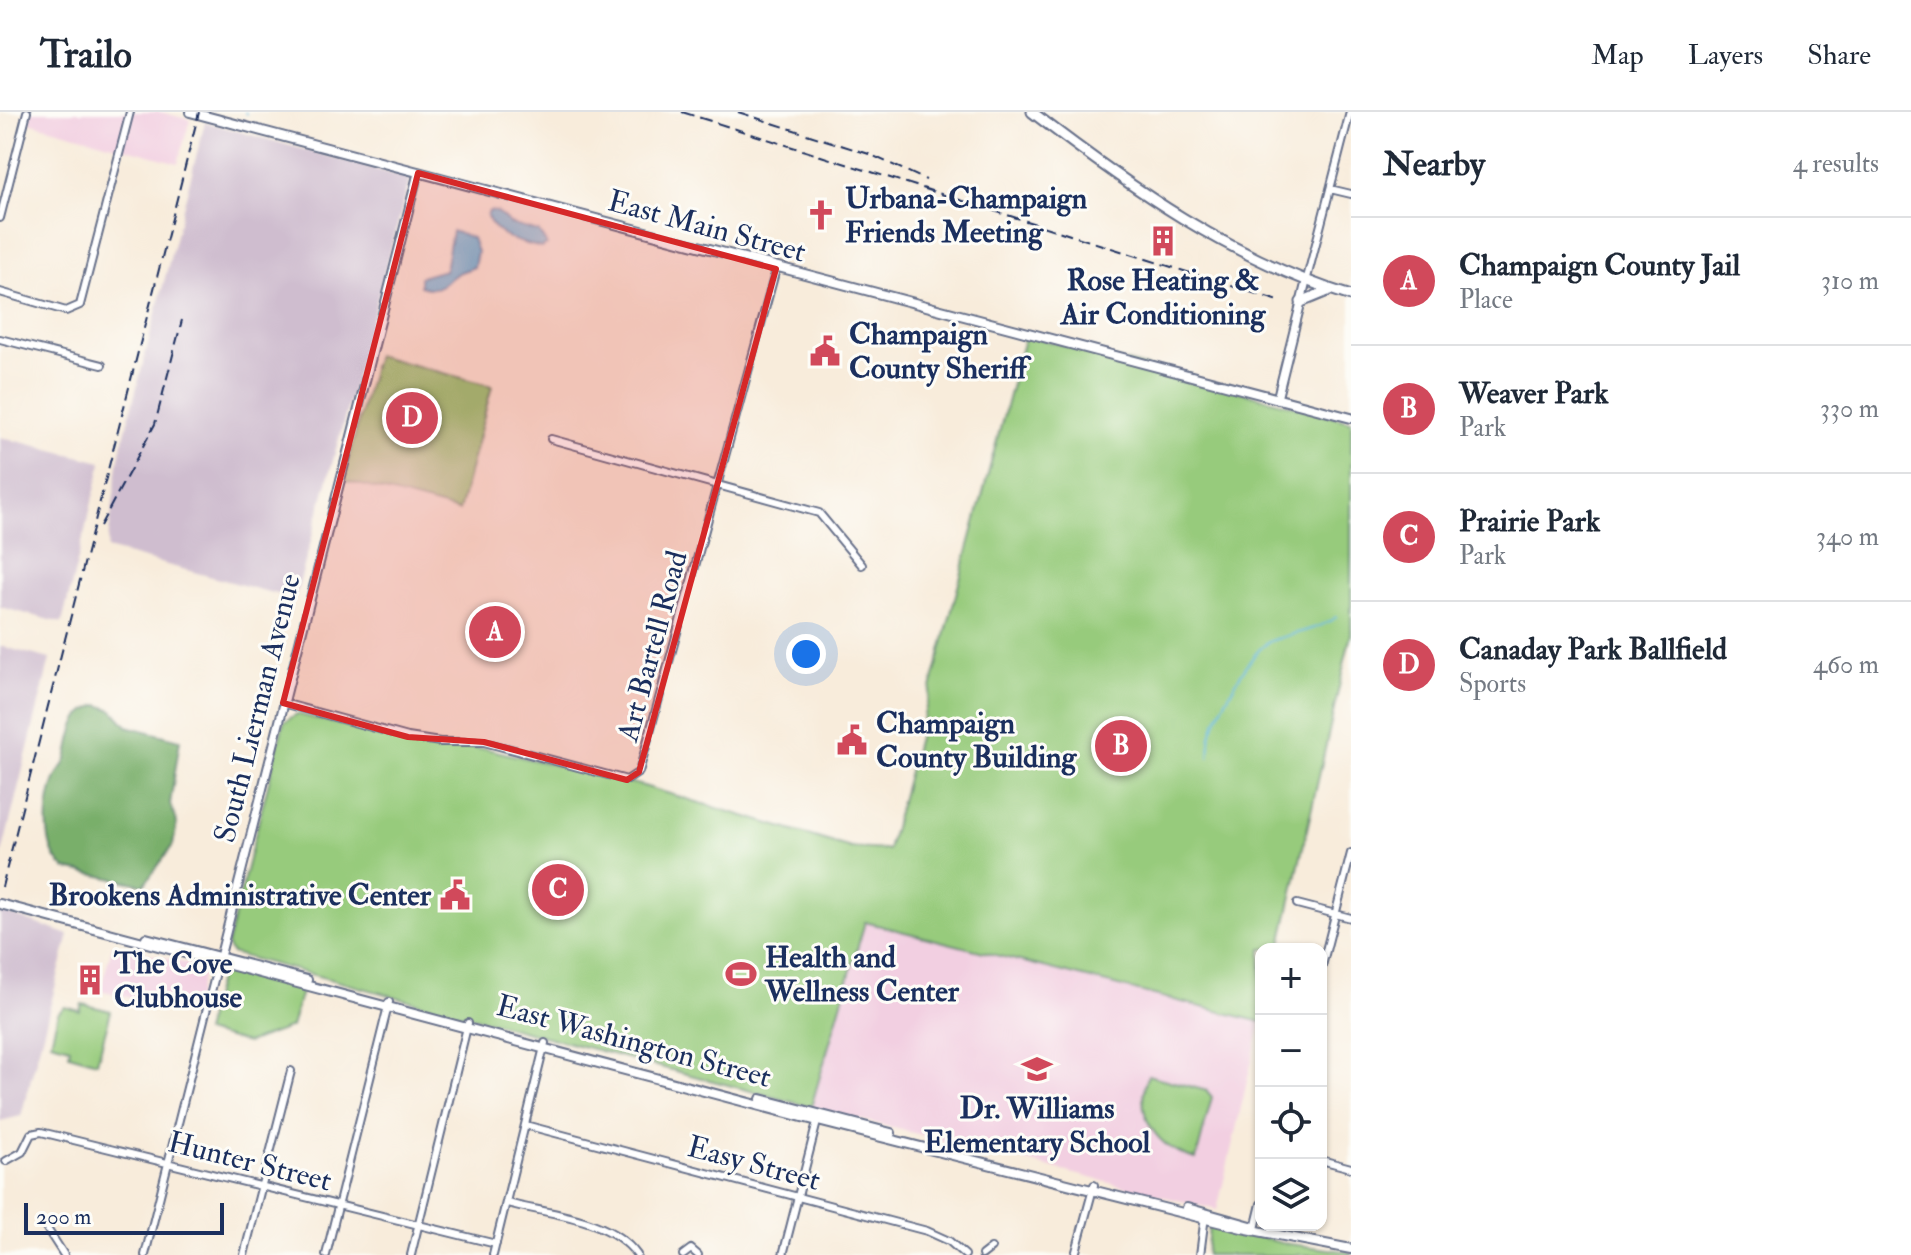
<!DOCTYPE html>
<meta charset="utf-8">
<style>
:root{--surface:#fff;--page:#f2f2f3;--text:#1f2937;--muted:#747a83;--line:#e0e1e3;--accent:#d1495b}
body{margin:0;font-family:"IM FELL Double Pica",serif;background:var(--page);color:var(--text)}
.controls{position:absolute;right:24px;bottom:24px;display:grid;overflow:hidden;border-radius:16px;box-shadow:0 2px 6px #0004}
.controls button{width:72px;height:72px;display:grid;place-items:center;padding:0;border:0;border-bottom:2px solid var(--line);background:var(--surface);color:var(--text);font:40px sans-serif}
.scale{position:absolute;left:24px;bottom:20px;width:200px;box-sizing:border-box;padding-left:8px;border:4px solid #1b2f5e;border-top:0;font-size:22px;line-height:28px;white-space:nowrap;color:#1b2f5e;-webkit-text-stroke:6px #fdfcf7;paint-order:stroke}
.you{position:absolute;left:806px;top:542px;width:28px;height:28px;margin:-20px;border:6px solid #fff;border-radius:50%;background:#1a73e8;box-shadow:0 0 0 12px #1a73e833}
.badge{display:grid;place-items:center;width:52px;height:52px;border-radius:50%;background:var(--accent);color:#fff;font-size:26px;font-weight:700}
.pin{position:absolute;translate:-50% -50%;border:4px solid #fff;box-shadow:0 2px 8px #0006}
.list{margin:0;padding:0;list-style:none}
h2{display:flex;justify-content:space-between;align-items:center;height:104px;margin:0;padding:0 32px;font-size:34px}
h2 small{font-size:26px;font-weight:400;color:var(--muted)}
.list li{display:grid;grid-template-columns:52px 1fr auto;gap:24px;align-items:center;box-sizing:border-box;height:128px;padding:0 32px;border-top:2px solid var(--line)}
.list b{display:block;font-size:30px;white-space:nowrap}
.list p{margin:0;font-size:26px;white-space:nowrap;color:var(--muted)}
.list em{font-size:26px;font-style:normal;color:var(--muted)}
.icon{flex:none;width:44px;height:44px;fill:none;stroke:currentColor;stroke-width:2;stroke-linecap:round;stroke-linejoin:round}
.map{position:relative;flex:none;width:1351px;height:1143px;overflow:hidden}
header{display:flex;align-items:center;gap:48px;box-sizing:border-box;height:112px;padding:0 40px;background:var(--surface);border-bottom:2px solid var(--line)}
header strong{font-size:38px}
nav{display:flex;gap:44px;margin-inline-start:auto;font-size:28px}
main{display:flex}
aside{flex:1;background:var(--surface)}
.map>svg:first-child{display:block}
.built{fill:#f2cfe1}
.industrial{fill:#cfbdcf}
.green{fill:#97cb7b;stroke:#597d6c;stroke-width:2}
.forest{fill:#79af6b;stroke:#4a6f64;stroke-width:2}
.water{fill:#61b7dd;stroke:#3e739e;stroke-width:2}
.lines{fill:none;stroke-linecap:round;stroke-linejoin:round}
.stream{stroke:#61b7dd;stroke-width:2}
.minor-casing{stroke:#68718a;stroke-width:10}
.tertiary-casing{stroke:#68718a;stroke-width:11}
.secondary-casing{stroke:#68718a;stroke-width:12}
.primary-casing{stroke:#68718a;stroke-width:13}
.minor{stroke:#fff;stroke-width:6}
.tertiary{stroke:#fff;stroke-width:7}
.secondary{stroke:#fff;stroke-width:8}
.primary{stroke:#fff;stroke-width:9}
.rail{stroke:#1b2f5e;stroke-width:2;stroke-dasharray:12 6;stroke-linecap:butt}
.marked{fill:#d62828;fill-opacity:0.2;stroke:#d62828;stroke-width:6;stroke-linejoin:round}
.labels{text-anchor:middle;stroke-width:6;stroke-linejoin:round;paint-order:stroke}
.poi-label{font-size:30px;font-weight:bold;fill:#1b2f5e;stroke:#fdfcf7;text-anchor:start}
.street-label{font-size:30px;fill:#1b2f5e;stroke:#fdfcf7}
</style>
<header>
<strong>Trailo</strong>
<nav><a>Map</a><a>Layers</a><a>Share</a></nav>
</header>
<main>
<div class="map">
<svg width="1351" height="1143" viewBox="0 0 1351 1143">
<rect width="100%" height="100%" fill="#fdfcf7"/>
<filter id="ink" filterUnits="userSpaceOnUse"><feTurbulence type="fractalNoise" baseFrequency=".0125" numOctaves="2"/><feDisplacementMap in="SourceGraphic" scale="16" xChannelSelector="R" yChannelSelector="G"/><feConvolveMatrix kernelMatrix="1 2 1 2 8 2 1 2 1" color-interpolation-filters="sRGB"/></filter>
<filter id="wash" filterUnits="userSpaceOnUse"><feTurbulence type="fractalNoise" baseFrequency=".006" numOctaves="4" result="noise"/><feDisplacementMap in="SourceGraphic" scale="32" xChannelSelector="R" yChannelSelector="G"/><feGaussianBlur stdDeviation="1.8" result="paint"/><feColorMatrix in="noise" values="0 0 0 0 0 0 0 0 0 0 0 0 0 0 0 0 0 1.4 0 .05"/><feComposite in="paint" operator="in"/></filter>
<g filter="url(#wash)">
<rect width="100%" height="100%" fill="#f8ecdb"/>
<path class="built" d="M31 0H161L190 8 178 51 29 10Z
M865 810 1261 910 1217 1098 811 995Z
M113 832 204 856 193 902 100 878Z"/>
<path class="industrial" d="M205 10 410 67 295 487 107 437 119 345Z
M0 325 102 350 62 511 0 495Z
M0 534 50 547 0 750Z
M0 799 69 823 21 1004 0 1009Z"/>
<path class="green" d="M1025 223 1351 309V522L1280 837H1261V910L865 810 811 995 231 841 227 833 284 610 297 602 418 632 487 637 640 673 851 736 888 738Z
M376 243 492 274 459 399 343 368Z
M225 857 302 876 291 915 247 931 204 920 220 860Z
M82 892 111 899 97 950 69 942 70 935 51 930 58 901 65 895 80 899Z
M1148 963 1207 979 1212 985 1196 1047C1156 1036 1133 1003 1148 963Z
M1215 1114 1282 1131 1351 1140V1143H1206L1209 1116Z"/>
<path class="forest" d="M99 593 113 598 127 614 180 628 170 692 177 711 173 733 144 773 66 757C41 740 45 688 57 663 60 657 65 654 67 647 73 623 72 600 99 593Z"/>
<path class="water" d="M489 99 497 100 510 112 539 120 547 133 541 136C518 129 499 128 487 105Z
M452 119 472 126 477 140 474 155C468 158 460 159 455 163 442 173 438 180 420 174V165L445 158Z"/>
<g class="lines">
<path class="stream" d="M245 0 246 2
M1210 629C1213 606 1251 537 1271 529 1293 520 1317 519 1336 505
M1209 645 1210 631"/>
</g>
</g>
<g filter="url(#ink)">
<g class="lines">
<g class="minor-casing">
<path id="minor" d="M1330 77 1351 82
M0 106 27 0
M1306 170 1350 0
M0 180 66 199 80 193 130 0
M0 227 102 253
M551 327 819 401 862 453
M283 591 408 625 440 630H484L627 668 639 660 776 157
M1297 792 1351 806
M1321 858 1351 741
M525 1013 927 1119 949 1129 965 1143
M1321 1048 1351 1056
M6 1049 22 1040 31 1022 41 1020 496 1132
M507 1091C548 1102 610 1105 637 1143
M44 1112 64 1143
M1255 1117 1261 1092
M145 1143 219 848
M244 1143 291 959
M326 1143 389 890
M411 1143 468 911
M493 1143 545 931
M683 1143 691 1137 698 1143
M783 1143 818 1006
M982 1143 991 1136
M1075 1143 1094 1073
M1200 1143 1205 1104"/>
</g>
<g class="tertiary-casing">
<path id="tertiary" d="M1277 287 1306 170
M220 845 418 61"/>
</g>
<g class="secondary-casing">
<path id="secondary" d="M190 0 1351 306
M0 792 802 1005 1242 1116 1351 1137
M146 826 307 868
M761 987 891 1021
M1187 1096 1251 1114"/>
</g>
<g class="primary-casing">
<path id="primary" d="M1032 0C1131 76 1231 147 1351 184
M1301 190 1330 178"/>
</g>
<use href="#minor" class="minor"/>
<use href="#tertiary" class="tertiary"/>
<use href="#secondary" class="secondary"/>
<use href="#primary" class="primary"/>
<path class="rail" d="M682 0 1282 190
M738 0 869 42 926 68
M100 414 155 312 182 208
M2 775 199 0"/>
</g>
</g>
<path class="marked" d="M418 61 776 157 639 660 627 668 484 630 408 625 283 591Z"/>
<defs>
<g id="church-bare" transform="scale(2.4)"><path d="M-1.2-6h2.4v3.5h3.3v2.4h-3.3V6h-2.4V-.1h-3.3v-2.4h3.3Z" fill="#d1495b" stroke="#fdfcf7" stroke-width="2.5" paint-order="stroke"/></g>
<g id="building-bare" transform="scale(2.4)"><path d="M-4-6H4V6H1V3H-1V6H-4ZM-2.5-4.3h1.7v1.8h-1.7ZM.8-4.3h1.7v1.8H.8ZM-2.5-1h1.7V.8h-1.7ZM.8-1h1.7V.8H.8Z" fill="#d1495b" stroke="#fdfcf7" stroke-width="2.5" paint-order="stroke"/></g>
<g id="civic-bare" transform="scale(2.4)"><path d="M-.6-6.5H3V-4.5H.6V-3L4-1V1h2V6H-6V1h2V-1L-.6-3ZM-1.2 2.5V6h2.4V2.5Z" fill="#d1495b" stroke="#fdfcf7" stroke-width="2.5" paint-order="stroke"/></g>
<g id="stadium-bare" transform="scale(2.4)"><path d="M0-5a6.5 5 0 1 0 0 10a6.5 5 0 1 0 0-10ZM-3.5-1.8h7v3.6h-7Z" fill="#d1495b" stroke="#fdfcf7" stroke-width="2.5" paint-order="stroke"/></g>
<g id="school-bare" transform="scale(2.4)"><path d="M0-5L7-2L0 1L-7-2ZM-4 1L0 2.5L4 1V4Q0 6-4 4Z" fill="#d1495b" stroke="#fdfcf7" stroke-width="2.5" paint-order="stroke"/></g>
</defs>
<g fill-rule="evenodd">
<use href="#church-bare" x="821" y="103"/>
<use href="#building-bare" x="1163" y="129"/>
<use href="#civic-bare" x="825" y="239"/>
<use href="#civic-bare" x="852" y="628"/>
<use href="#civic-bare" x="455" y="783"/>
<use href="#stadium-bare" x="741" y="862"/>
<use href="#building-bare" x="90" y="868"/>
<use href="#school-bare" x="1037" y="957"/>
</g>
<g class="labels">
<g class="poi-label">
<text x="845" y="96">Urbana-Champaign<tspan x="845" dy="34">Friends Meeting</tspan></text>
<text x="1163" y="178" text-anchor="middle">Rose Heating &amp;<tspan x="1163" dy="34">Air Conditioning</tspan></text>
<text x="849" y="232">Champaign<tspan x="849" dy="34">County Sheriff</tspan></text>
<text x="876" y="621">Champaign<tspan x="876" dy="34">County Building</tspan></text>
<text x="431" y="793" text-anchor="end">Brookens Administrative Center</text>
<text x="765" y="855">Health and<tspan x="765" dy="34">Wellness Center</tspan></text>
<text x="114" y="861">The Cove<tspan x="114" dy="34">Clubhouse</tspan></text>
<text x="1037" y="1006" text-anchor="middle">Dr. Williams<tspan x="1037" dy="34">Elementary School</tspan></text>
</g>
<g class="street-label">
<text transform="translate(707 114) rotate(15)" y="10">East Main Street</text>
<text transform="translate(652 534) rotate(-75)" y="10">Art Bartell Road</text>
<text transform="translate(257 596) rotate(-76)" y="10">South Lierman Avenue</text>
<text transform="translate(634 929) rotate(15)" y="10">East Washington Street</text>
<text transform="translate(250 1049) rotate(14)" y="10">Hunter Street</text>
<text transform="translate(754 1051) rotate(15)" y="10">Easy Street</text>
</g>
</g>
</svg>
<div class="controls">
<button>+</button>
<button>−</button>
<button><svg class="icon" aria-label="locate" viewBox="0 0 24 24"><circle cx="12" cy="12" r="6"/><path d="M12 2v4M12 18v4M2 12h4M18 12h4"/></svg></button>
<button><svg class="icon" aria-label="layers" viewBox="0 0 24 24"><path d="M12 4l9 5-9 5-9-5zM3 14l9 5 9-5"/></svg></button>
</div>
<div class="scale">200 m</div>
<div class="you"></div>
<div class="pin badge" style="left:495px;top:520px">A</div>
<div class="pin badge" style="left:1121px;top:634px">B</div>
<div class="pin badge" style="left:558px;top:778px">C</div>
<div class="pin badge" style="left:412px;top:306px">D</div>
</div>
<aside>
<h2>Nearby<small>4 results</small></h2>
<ul class="list">
<li><span class="badge">A</span><div><b>Champaign County Jail</b><p>Place</p></div><em>310 m</em></li>
<li><span class="badge">B</span><div><b>Weaver Park</b><p>Park</p></div><em>330 m</em></li>
<li><span class="badge">C</span><div><b>Prairie Park</b><p>Park</p></div><em>340 m</em></li>
<li><span class="badge">D</span><div><b>Canaday Park Ballfield</b><p>Sports</p></div><em>460 m</em></li>
</ul>
</aside>
</main>
